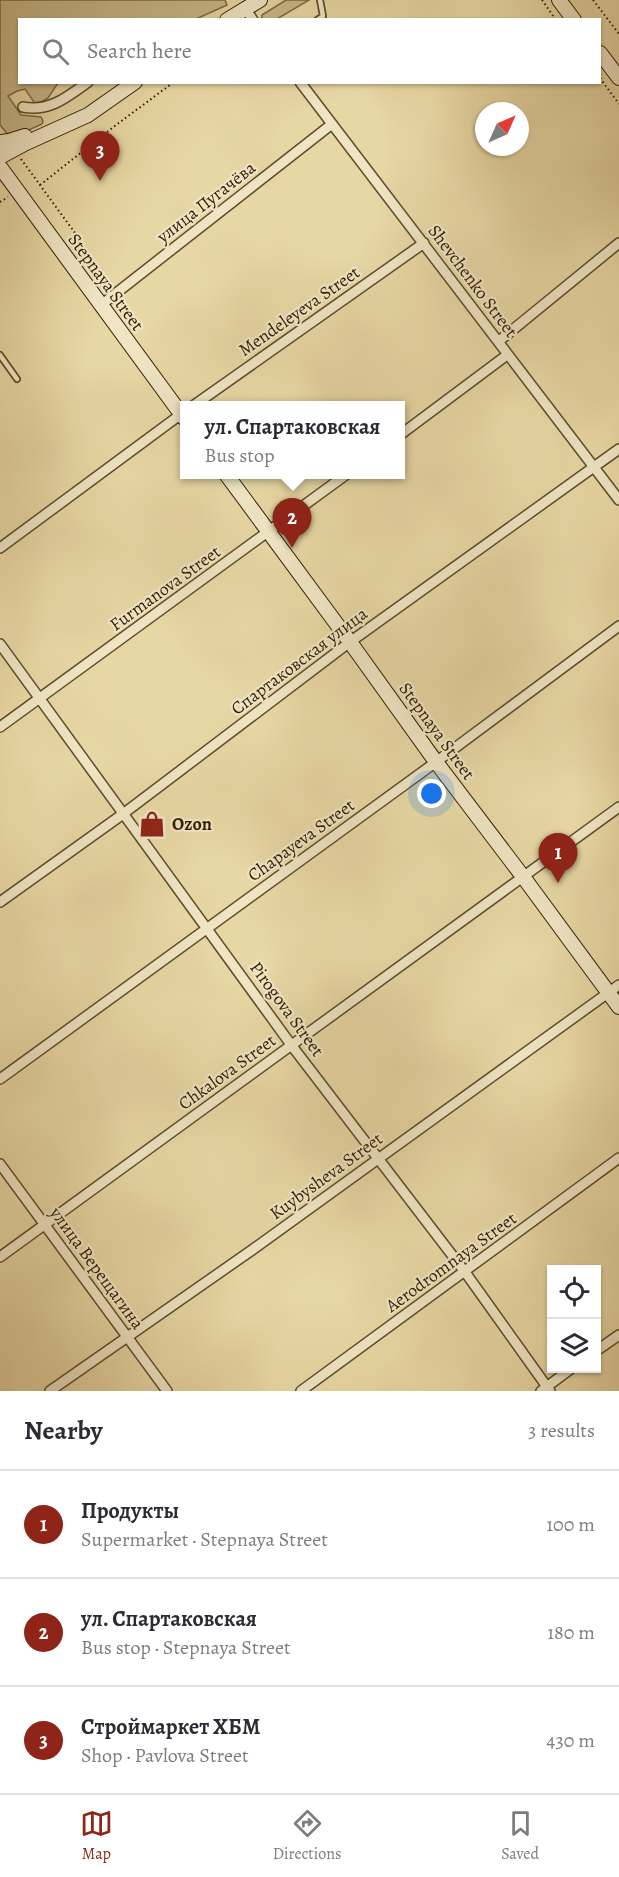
<!DOCTYPE html>
<meta charset="utf-8">
<style>
:root{--surface:#fff;--page:#f2f2f3;--text:#2b2b33;--muted:#7c7c81;--line:#e1e1e2;--accent:#8f2418}
body{margin:0;font-family:Alegreya,serif;background:var(--page);color:var(--text)}
.controls{position:absolute;right:18px;bottom:18px;display:grid;overflow:hidden;border-radius:0px;box-shadow:0 2px 4px #0004}
.controls button{width:54px;height:54px;display:grid;place-items:center;padding:0;border:0;border-bottom:2px solid var(--line);background:var(--surface);color:var(--text);font:30px sans-serif}
.compass{position:absolute;left:475px;top:102px;width:54px;height:54px;border-radius:50%;background:var(--surface);box-shadow:0 2px 4px #0004;rotate:45deg}
.you{position:absolute;left:432px;top:794px;width:21px;height:21px;margin:-15px;border:4px solid #fff;border-radius:50%;background:#1a73e8;box-shadow:0 0 0 9px #1a73e833}
.badge{display:grid;place-items:center;width:39px;height:39px;border-radius:50%;background:var(--accent);color:#fff;font-size:20px;font-weight:700}
.pin{position:absolute;translate:-50% -50px;filter:drop-shadow(0 2px 3px #0008)}
.pin::after{content:'';position:absolute;top:32px;width:21px;height:18px;background:inherit;clip-path:polygon(0 0,100% 0,50% 100%)}
.popup{position:absolute;left:180px;top:401px;width:225px;height:78px;box-sizing:border-box;display:grid;place-content:center;border-radius:0px;background:var(--surface);filter:drop-shadow(0 2px 4px #0005);font-size:20px;white-space:nowrap;color:var(--muted)}
.popup b{font-size:22px;color:var(--text)}
.popup::after{content:'';position:absolute;left:50%;top:100%;margin-left:-12px;border:12px solid transparent;border-top-color:var(--surface)}
.list{margin:0;padding:0;list-style:none}
h2{display:flex;justify-content:space-between;align-items:center;height:78px;margin:0;padding:0 24px;font-size:26px}
h2 small{font-size:20px;font-weight:400;color:var(--muted)}
.list li{display:grid;grid-template-columns:39px 1fr auto;gap:18px;align-items:center;box-sizing:border-box;height:108px;padding:0 24px;border-top:2px solid var(--line)}
.list b{display:block;font-size:22px;white-space:nowrap}
.list p{margin:0;font-size:20px;white-space:nowrap;color:var(--muted)}
.list em{font-size:20px;font-style:normal;color:var(--muted)}
.icon{flex:none;width:33px;height:33px;fill:none;stroke:currentColor;stroke-width:2;stroke-linecap:round;stroke-linejoin:round}
.map{position:relative;flex:none;width:619px;height:1391px;overflow:hidden}
.search{position:absolute;background:var(--surface);box-shadow:0 2px 4px #0004;left:18px;right:18px;top:18px;height:66px;display:flex;align-items:center;gap:15px;box-sizing:border-box;padding:0 21px;border-radius:0px;color:var(--muted);font-size:22px}
.sheet{height:402px;background:var(--surface)}
nav{display:flex;justify-content:space-around;align-items:center;box-sizing:border-box;height:84px;border-top:2px solid var(--line);background:var(--surface);font-size:16px;color:var(--muted)}
nav a{display:grid;justify-items:center;gap:3px}
nav .on{color:var(--accent)}
.map>svg:first-child{display:block}
.green{fill:#c8b788;stroke:#7c6a44;stroke-width:1.5}
.lines{fill:none;stroke-linecap:round;stroke-linejoin:round}
.lane-casing{stroke:#5e4b29;stroke-width:8}
.street-casing{stroke:#5e4b29;stroke-width:12}
.secondary-casing{stroke:#311c00;stroke-width:16}
.path{stroke:#311c00;stroke-width:2;stroke-dasharray:1.5 3;stroke-linecap:butt}
.lane{stroke:#efe5c4;stroke-width:4.5}
.street{stroke:#efe5c4;stroke-width:9}
.secondary{stroke:#efe5c4;stroke-width:14}
.labels{text-anchor:middle;stroke-width:4.5;stroke-linejoin:round;paint-order:stroke}
.street-label{font-size:18px;fill:#311c00;stroke:#efe5c4}
.poi-label{font-size:18px;font-weight:bold;fill:#311c00;stroke:#efe5c4;text-anchor:start}
</style>
<div class="map">
<svg width="619" height="1391" viewBox="0 0 619 1391">
<rect width="100%" height="100%" fill="#e7d7a4"/>
<filter id="stains"><feTurbulence type="fractalNoise" baseFrequency=".00333" numOctaves="4"/><feColorMatrix values="0 0 0 0 .2 0 0 0 0 .09 0 0 0 0 .02 0 0 0 .5 -.17"/></filter>
<radialGradient id="worn" r=".72"><stop offset=".6" stop-color="#630" stop-opacity="0"/><stop offset="1" stop-color="#630" stop-opacity=".3"/></radialGradient>
<path class="green" d="M0 0H225L227 5 196 19 20 20V82L58 83 48 98 36 105 25 89 17 91 8 96 21 115 41 117 43 121 42 124 11 138 0 125Z
M286 0H309L277 19H262V15Z"/>
<g class="lines">
<g class="lane-casing">
<path id="lane" d="M317 20 323 16 320 0
M0 355 17 379"/>
</g>
<g class="street-casing">
<path id="street" d="M245 8 253 20
M300 82 619 500
M23 107C50 112 67 97 88 82
M101 305 332 124
M499 341 619 243
M193 406 424 243
M400 435 507 355
M0 548 184 412
M0 644 292 1046 465 1272 550 1391
M0 727 347 474
M0 902 123 814 350 642 619 449
M0 1079 436 762 619 626
M0 1164 167 1391
M0 1257 619 807
M596 1351 619 1335
M50 1391 252 1250 619 985
M301 1391 619 1158
M541 1391 572 1368"/>
</g>
<g class="secondary-casing">
<path id="secondary" d="M559 0 574 20
M227 20 260 0
M600 53 619 78
M0 142 9 141 25 136
M0 157 26 143 88 115 135 82
M0 167 184 418
M226 474 350 642 436 762 524 878 619 1007"/>
</g>
<path class="path" d="M542 0 556 20
M593 0 619 34
M600 78 619 104
M21 159 75 233
M40 185 116 125 174 82
M0 202 8 197"/>
<use href="#lane" class="lane"/>
<use href="#street" class="street"/>
<use href="#secondary" class="secondary"/>
</g>
<defs>
<g id="shop-bare" transform="scale(2.07)"><path d="M-5-2.5h2.3a2.7 3.5 0 0 1 5.4 0H5L5.5 6h-11ZM-1.5-2.5h3a1.5 2.3 0 0 0-3 0Z" fill="#8f2418" stroke="#efe5c4" stroke-width="2.5" paint-order="stroke"/></g>
</defs>
<g fill-rule="evenodd">
<use href="#shop-bare" x="152" y="824"/>
</g>
<g class="labels">
<g class="street-label">
<text transform="translate(206 202) rotate(-38)" y="6">улица Пугачёва</text>
<text transform="translate(473 281) rotate(53)" y="6">Shevchenko Street</text>
<text transform="translate(106 282) rotate(54)" y="6">Stepnaya Street</text>
<text transform="translate(299 311) rotate(-35)" y="6">Mendeleyeva Street</text>
<text transform="translate(165 588) rotate(-36)" y="6">Furmanova Street</text>
<text transform="translate(299 661) rotate(-37)" y="6">Спартаковская улица</text>
<text transform="translate(437 731) rotate(54)" y="6">Stepnaya Street</text>
<text transform="translate(301 840) rotate(-36)" y="6">Chapayeva Street</text>
<text transform="translate(287 1009) rotate(54)" y="6">Pirogova Street</text>
<text transform="translate(227 1072) rotate(-36)" y="6">Chkalova Street</text>
<text transform="translate(326 1176) rotate(-36)" y="6">Kuybysheva Street</text>
<text transform="translate(451 1262) rotate(-36)" y="6">Aerodromnaya Street</text>
<text transform="translate(97 1268) rotate(54)" y="6">улица Верещагина</text>
</g>
<g class="poi-label">
<text x="172" y="830">Ozon</text>
</g>
</g>
<rect width="100%" height="100%" filter="url(#stains)"/>
<rect width="100%" height="100%" fill="url(#worn)"/>
</svg>
<div class="controls">
<button><svg class="icon" aria-label="locate" viewBox="0 0 24 24"><circle cx="12" cy="12" r="6"/><path d="M12 2v4M12 18v4M2 12h4M18 12h4"/></svg></button>
<button><svg class="icon" aria-label="layers" viewBox="0 0 24 24"><path d="M12 4l9 5-9 5-9-5zM3 14l9 5 9-5"/></svg></button>
</div>
<svg class="compass" viewBox="-18 -18 36 36"><path d="M0-13l5 13h-10z" fill="#e53935"/><path d="M0 13l5-13h-10z" fill="#7c7c81"/></svg>
<div class="you"></div>
<div class="pin badge" style="left:558px;top:883px">1</div>
<div class="pin badge" style="left:292px;top:548px">2</div>
<div class="popup"><b>ул. Спартаковская</b>Bus stop</div>
<div class="pin badge" style="left:100px;top:181px">3</div>
<div class="search"><svg class="icon" aria-label="search" viewBox="0 0 24 24"><circle cx="10" cy="10" r="6"/><path d="M15 15l6 6"/></svg>Search here</div>
</div>
<section class="sheet">
<h2>Nearby<small>3 results</small></h2>
<ul class="list">
<li><span class="badge">1</span><div><b>Продукты</b><p>Supermarket · Stepnaya Street</p></div><em>100 m</em></li>
<li><span class="badge">2</span><div><b>ул. Спартаковская</b><p>Bus stop · Stepnaya Street</p></div><em>180 m</em></li>
<li><span class="badge">3</span><div><b>Строймаркет ХБМ</b><p>Shop · Pavlova Street</p></div><em>430 m</em></li>
</ul>
</section>
<nav>
<a class="on"><svg class="icon" aria-label="map" viewBox="0 0 24 24"><path d="M3 6l6-2 6 2 6-2v14l-6 2-6-2-6 2zM9 4v14M15 6v14"/></svg>Map</a>
<a><svg class="icon" aria-label="directions" viewBox="0 0 24 24"><path d="M12 3l9 9-9 9-9-9zM9 14v-3h6M13 9l2 2-2 2"/></svg>Directions</a>
<a><svg class="icon" aria-label="saved" viewBox="0 0 24 24"><path d="M7 4h10v16l-5-4-5 4z"/></svg>Saved</a>
</nav>
